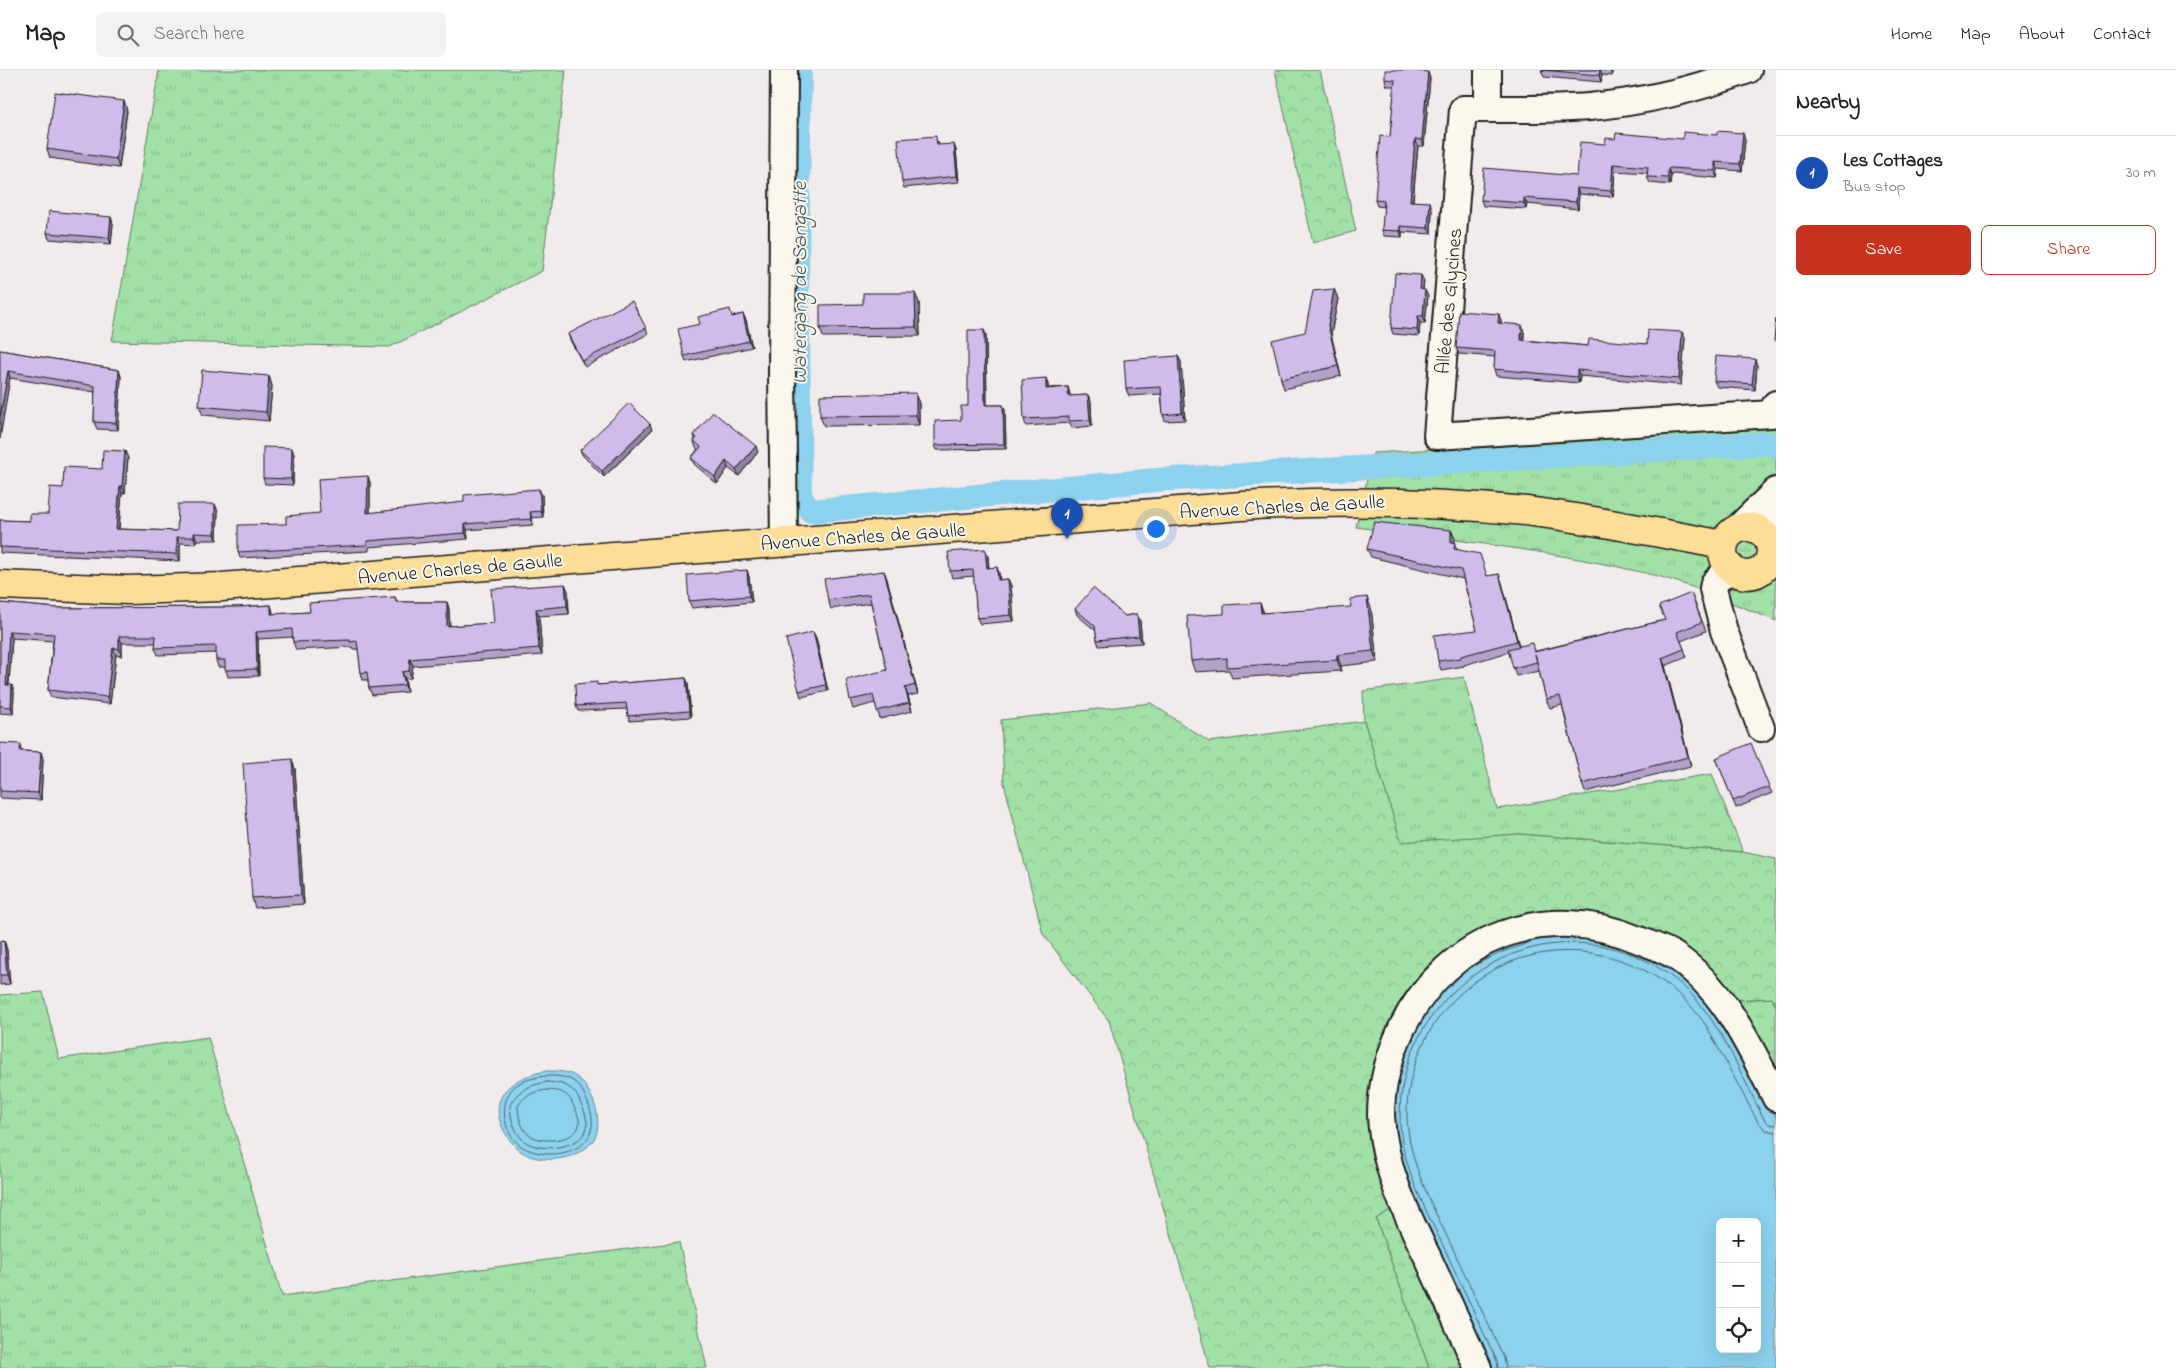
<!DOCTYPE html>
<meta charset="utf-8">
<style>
:root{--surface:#fff;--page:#f2f2f2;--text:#222;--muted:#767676;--line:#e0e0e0;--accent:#c8321e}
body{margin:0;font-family:"Indie Flower",sans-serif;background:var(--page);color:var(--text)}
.controls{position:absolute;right:15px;bottom:15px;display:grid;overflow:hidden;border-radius:8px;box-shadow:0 5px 20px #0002}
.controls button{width:45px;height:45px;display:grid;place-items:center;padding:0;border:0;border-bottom:1px solid var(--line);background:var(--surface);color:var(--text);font:25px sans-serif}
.you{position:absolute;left:1155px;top:458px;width:18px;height:18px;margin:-12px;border:4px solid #fff;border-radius:50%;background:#1a73e8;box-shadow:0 0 0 8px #1a73e833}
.badge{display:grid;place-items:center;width:32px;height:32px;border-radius:50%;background:var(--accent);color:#fff;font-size:16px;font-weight:700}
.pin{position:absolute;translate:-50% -41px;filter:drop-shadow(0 1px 2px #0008)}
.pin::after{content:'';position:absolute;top:26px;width:18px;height:15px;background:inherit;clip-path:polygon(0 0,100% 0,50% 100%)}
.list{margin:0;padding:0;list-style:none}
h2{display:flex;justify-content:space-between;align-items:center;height:65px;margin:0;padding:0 20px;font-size:21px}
h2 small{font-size:16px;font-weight:400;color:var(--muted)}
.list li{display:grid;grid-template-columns:32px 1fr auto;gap:15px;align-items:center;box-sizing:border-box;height:75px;padding:0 20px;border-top:1px solid var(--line)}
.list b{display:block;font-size:19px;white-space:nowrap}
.list p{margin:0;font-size:16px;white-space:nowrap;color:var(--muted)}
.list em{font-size:16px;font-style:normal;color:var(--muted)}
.actions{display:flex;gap:10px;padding:15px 20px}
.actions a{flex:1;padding:11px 0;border:1px solid var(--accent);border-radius:8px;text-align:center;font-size:18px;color:var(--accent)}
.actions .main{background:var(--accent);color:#fff}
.icon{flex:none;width:28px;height:28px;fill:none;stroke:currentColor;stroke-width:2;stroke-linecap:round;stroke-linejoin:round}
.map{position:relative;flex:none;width:1776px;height:1298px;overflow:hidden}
header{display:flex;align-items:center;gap:30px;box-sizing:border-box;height:70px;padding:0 25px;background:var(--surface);border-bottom:1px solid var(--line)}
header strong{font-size:24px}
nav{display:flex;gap:28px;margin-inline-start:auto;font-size:18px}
.search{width:350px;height:45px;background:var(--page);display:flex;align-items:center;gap:12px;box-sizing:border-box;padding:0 18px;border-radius:8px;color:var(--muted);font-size:19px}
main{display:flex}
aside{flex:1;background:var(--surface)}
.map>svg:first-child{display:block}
.grass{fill:url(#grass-tufts);stroke:#5e7e62}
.forest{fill:url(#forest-crowns);stroke:#5e7e62}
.water{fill:#8cd1ed;stroke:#5f8999;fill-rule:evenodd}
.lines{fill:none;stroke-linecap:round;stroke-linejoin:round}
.shore{stroke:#496470;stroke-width:1}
.canal{stroke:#8cd1ed;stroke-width:24}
.minor-casing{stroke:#1c1c1c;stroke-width:30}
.major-casing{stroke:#1c1c1c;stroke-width:31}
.minor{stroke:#fbf7ec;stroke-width:26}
.major{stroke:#fedd96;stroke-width:28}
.wall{fill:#b3a1ca;stroke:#1c1c1c}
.shaded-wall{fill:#9283a4;stroke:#1c1c1c}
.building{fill:#d0bbeb;stroke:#1c1c1c}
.labels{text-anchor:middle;stroke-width:4;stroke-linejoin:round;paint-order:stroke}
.street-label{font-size:20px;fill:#1c1c1c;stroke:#fbf7ec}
.water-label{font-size:21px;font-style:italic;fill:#435b65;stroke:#fbf7ec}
</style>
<header>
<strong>Map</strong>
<div class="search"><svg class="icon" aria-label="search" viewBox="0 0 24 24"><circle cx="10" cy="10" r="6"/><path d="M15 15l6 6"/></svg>Search here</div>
<nav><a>Home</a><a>Map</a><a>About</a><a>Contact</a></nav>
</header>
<main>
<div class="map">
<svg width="1776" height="1298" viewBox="0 0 1776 1298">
<defs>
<pattern id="grass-tufts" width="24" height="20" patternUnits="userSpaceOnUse" patternTransform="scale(1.25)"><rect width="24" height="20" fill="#a1e0a7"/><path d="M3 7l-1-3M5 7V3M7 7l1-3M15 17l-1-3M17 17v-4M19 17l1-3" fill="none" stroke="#8ac08f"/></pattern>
<pattern id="forest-crowns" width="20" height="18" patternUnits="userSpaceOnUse" patternTransform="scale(1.25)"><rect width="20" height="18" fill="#a1e0a7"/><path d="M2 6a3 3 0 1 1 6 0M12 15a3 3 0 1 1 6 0" fill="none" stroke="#8ac08f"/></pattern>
</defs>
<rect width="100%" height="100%" fill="#f2ebec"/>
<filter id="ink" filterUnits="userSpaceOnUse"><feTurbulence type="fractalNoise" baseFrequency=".02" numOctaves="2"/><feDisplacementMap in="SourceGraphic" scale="10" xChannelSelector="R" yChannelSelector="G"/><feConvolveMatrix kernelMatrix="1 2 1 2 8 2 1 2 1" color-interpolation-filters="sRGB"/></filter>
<g filter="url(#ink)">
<path class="grass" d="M159 0H566L542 201 390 277 112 271Z
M1776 358V551C1733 534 1690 513 1645 503 1550 480 1452 470 1356 457L1373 383Z
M1464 607 1497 739 1712 704 1743 782 1519 764 1401 773 1364 651 1363 621Z
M43 922 59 989 208 967 282 1226 679 1172 707 1298H0V925Z
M1772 928 1776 936V1047L1723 947 1712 931Z
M1408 1128 1488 1298H1429L1376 1149Z"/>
<path class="forest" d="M1275 0H1320L1356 161 1313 173Z
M1151 633 1209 672 1364 651 1401 772 1519 764 1743 782 1776 789V936L1772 928 1712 931 1376 1149 1429 1298H1210L1109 951 1043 864 1004 713 1001 650Z"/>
<path class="water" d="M1571 862 1659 885 1723 947 1776 1047V1298H1488L1408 1128 1388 1047 1410 960 1457 901 1518 871ZM1720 1152H1757V1279H1720Z
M547 1001C556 1001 565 1001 573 1005 591 1014 605 1051 594 1069 579 1093 530 1097 513 1074 482 1035 503 1008 547 1001Z"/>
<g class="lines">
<path class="shore" d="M1475 895 1502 882 1532 872
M547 1006C555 1006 566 1006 573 1011 581 1016 584 1024 588 1033 597 1056 592 1075 566 1082 552 1086 533 1084 521 1076 502 1063 497 1028 518 1014 527 1009 537 1007 547 1006Z
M547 1012C563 1013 574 1016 580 1032 583 1038 587 1046 587 1054 587 1079 538 1084 523 1070 514 1061 510 1047 510 1035 518 1019 531 1015 547 1012Z
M548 1020C562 1021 569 1023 574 1037 577 1042 580 1049 579 1055 576 1072 539 1074 528 1064 521 1057 518 1046 518 1036 524 1024 536 1021 548 1020Z
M1498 1298 1497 1291C1480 1256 1464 1220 1447 1184 1427 1141 1399 1094 1400 1046 1400 904 1566 820 1677 911 1718 944 1740 1003 1764 1049L1769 1054 1776 1055
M1506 1298 1504 1288C1487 1252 1470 1215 1453 1179 1433 1137 1409 1094 1407 1048 1406 1017 1415 987 1430 961 1494 855 1639 856 1707 957L1758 1052 1766 1060 1776 1062"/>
<path class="canal" d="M800 0 797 188 800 427 811 441 1157 410 1770 373 1776 376"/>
<g class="minor-casing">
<path id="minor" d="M784 0 782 303 784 472
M1748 0C1697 19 1643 32 1589 37 1547 40 1505 39 1463 39L1437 366 1771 344 1776 334
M1488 39V0
M1736 460 1776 421
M1770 474 1776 423
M1731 497 1714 513 1713 519 1724 561 1761 658
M1478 1298C1461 1261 1445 1225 1428 1188 1406 1143 1383 1096 1381 1045 1381 1015 1390 984 1402 958 1447 866 1546 830 1639 870 1651 875 1664 879 1675 886 1726 921 1748 974 1776 1028"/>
</g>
<g class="major-casing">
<path id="major" d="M1723 481a24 24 0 1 1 48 0a24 24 0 1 1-48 0Z
M0 515 128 520 222 517 1242 436C1339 430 1429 431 1526 441 1592 449 1659 463 1724 475"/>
</g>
<use href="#minor" class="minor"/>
<use href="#major" class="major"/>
</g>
<path class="wall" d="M1541 0H1612V6L1602 5 1601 12 1544 7Z
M1412 1 1430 8 1424 76H1418L1413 131 1432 139 1431 164 1402 162V167L1384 166 1382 160 1384 137 1377 136 1375 130 1390 67 1395 16H1387L1385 9Z
M124 31 127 41 119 98 50 88 47 79Z
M1615 69 1745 70 1742 101 1718 99 1717 108 1673 104 1671 106 1670 115 1650 113 1647 107 1648 103 1615 101 1613 127 1579 124 1578 139 1527 134 1526 139 1483 136 1481 130 1577 106 1605 74Z
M938 71 939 75 956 80 959 112 904 118 902 112Z
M111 147 113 154 111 174 49 169 47 163Z
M1424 211 1423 220 1428 226 1425 253H1420L1419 266 1393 264 1391 258Z
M1334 219 1338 229 1331 264 1341 306 1284 319 1281 309 1305 262Z
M919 232 920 266 823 267 820 258 863 234Z
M743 244 746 250 752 277 686 292 684 286 733 246Z
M1501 250V253L1524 262V270L1588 276 1647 274 1685 268 1681 315 1580 306 1579 313 1496 306 1494 299 1495 287 1459 284 1456 278Z
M646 258 648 264 585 297 570 270 568 264Z
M984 260 986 265 987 335H1003L1005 340 1006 379 937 380 935 375 961 350 968 336Z
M0 280 119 300 121 307 118 360 97 359 94 352 95 322 10 308Z
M1178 286 1181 292 1185 350 1165 351 1163 345 1161 324 1129 326 1126 319Z
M1757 295 1755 320 1717 317 1714 311Z
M269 306 272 316 269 351 203 345 199 336Z
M1046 308 1048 315V318L1068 317 1070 326 1088 325 1091 332 1092 356 1072 358 1070 353 1026 356 1024 349Z
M919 333V355L824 356 820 346Z
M650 354 652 360 604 407 583 386 580 380Z
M694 365 758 382 739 406 728 398 717 414 694 394 691 388 698 379 696 378 694 371 695 369Z
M294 384 293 415 265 414 263 408Z
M128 388 125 423H122L119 459 177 461 218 441 217 470H197L196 474 180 473V491L0 483V450L30 451 48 444 63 418 102 399Z
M370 412V443L542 425 543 447 532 448 533 455 467 460 468 469 369 477V481L240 488 238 482 286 454 320 443Z
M1451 460 1455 469 1454 473 1457 479 1488 506 1499 504 1502 513 1519 576 1536 581 1665 550 1691 523 1706 561 1681 571 1687 587 1665 596 1691 696 1585 722 1582 714 1562 635 1550 638 1546 629 1539 601 1516 606 1509 582 1464 595V596L1441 600 1438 591 1477 560 1463 509 1371 487 1367 479Z
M988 485 989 498 999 503 1000 510 1008 509 1011 516 1014 551 980 554 977 548 974 506 952 508 950 501Z
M747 500 749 507 752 532 692 538 689 531Z
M884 501 887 509 918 624 908 626 912 641 880 649 875 633 853 639 850 630 887 600 871 533 831 539 828 530Z
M565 514 568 521 569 544 539 546 542 585 413 596 411 608 405 609 407 622 372 625 369 618 368 610H363L361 603 358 579H353L352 577 296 580 293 572V567L258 569 259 606 228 607 225 597H218L216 590V583L158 585 155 578 156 573H122V586L116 585 110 634 51 627 48 620 53 571 12 568 9 615 14 622 13 644 0 643V533L57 538 238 537 271 535 273 544 310 542 395 527 397 532H447L449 539 450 556 494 553Z
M1260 533 1264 543 1371 538 1377 592 1341 596V601L1232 608 1229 600 1195 602 1191 591 1224 544Z
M1075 539 1125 546 1137 544 1140 551 1142 573 1099 576 1097 570 1096 561 1077 545Z
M813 562 816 568 828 621 801 627 799 621Z
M686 608 688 613 691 647 630 651 628 646 627 639 578 641 576 636 598 615Z
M0 673 24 681 41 682 43 689 41 730 0 728Z
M1716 688 1769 717 1772 723 1736 738Z
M292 689 295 699 304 834 255 838 252 828Z
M4 870 7 880 10 914 0 915V871Z"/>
<path class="shaded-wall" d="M1600 0 1602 5 1601 12 1599 5Z
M1610 0H1612V6Z
M1428 2 1430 8 1424 76 1422 70Z
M124 31 127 41 119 98 116 89Z
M1743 63 1745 70 1742 101 1740 94Z
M1415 69 1418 76 1412 137 1410 131Z
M954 74 956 80 959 112 957 106Z
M1715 92 1718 99 1717 108 1715 101Z
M1613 94 1615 101 1613 127 1611 121Z
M1668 99 1671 106 1670 115 1668 108Z
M1577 118 1579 124 1578 139 1576 132Z
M1524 128 1527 134 1526 139 1524 133Z
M1430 132 1432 139 1431 164 1428 158Z
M111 147 113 154 111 174 109 168Z
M1400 156 1402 162V167L1400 161Z
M1421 205 1424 211 1422 226 1420 219Z
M1334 219 1338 229 1331 264 1341 306 1338 296 1328 255Z
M1425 220 1428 226 1425 253 1423 246Z
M915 223 919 232 920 266 916 257Z
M743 244 746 250 752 277 749 271Z
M1499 244 1501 250 1500 260 1498 253Z
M1418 246 1420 253 1419 266 1417 260Z
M1522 255 1524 262 1523 276 1521 270Z
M984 260 986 265 987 341 985 335Z
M1682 262 1685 268 1681 315 1679 309Z
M1178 286 1181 292 1185 350 1182 343Z
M1755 289 1757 295 1755 320 1752 314Z
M119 300 121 307 118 360 116 353Z
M1577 300 1580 306 1579 313 1577 307Z
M8 301 10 308 0 369V347Z
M269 306 272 316 269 351 266 342Z
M1046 308 1048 315 1049 325 1046 319Z
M1068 317 1070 324 1071 333 1068 326Z
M916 323 919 333V355L916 345Z
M1088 325 1091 332 1092 356 1090 350Z
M1003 335 1005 340 1006 379 1004 374Z
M650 354 652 360 604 407 602 401Z
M756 376 758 382 739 406 736 400Z
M292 378 294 384 293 415 291 409Z
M125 381 128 388 125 423 122 417Z
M726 391 728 398 717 414 715 407Z
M368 406 370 412V449L367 443Z
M120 416 122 423 118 465 116 459Z
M539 419 542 425 543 447 541 441Z
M215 434 218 441 217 470 215 464Z
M530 442 532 448 533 455 531 449Z
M465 454 467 460 468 469 465 463Z
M1451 460 1455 469 1454 481 1451 472Z
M194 463 197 470 196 474 194 467Z
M177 467 180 473V491L177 484Z
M985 479 988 485 989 504 987 498Z
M997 497 999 503 1000 517 998 510Z
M747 500 749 507 752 532 749 526Z
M884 501 887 509 918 624 915 615Z
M1499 504 1502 513 1520 580 1517 571Z
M1008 509 1011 516 1014 551 1011 545Z
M565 514 568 521 569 544 567 536Z
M1367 527 1371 538 1377 592 1373 581Z
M447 532 449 539 450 563 447 556Z
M1260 533 1264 544 1261 543Z
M271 535 273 542 274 551 271 544Z
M536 539 539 546 542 585 539 578Z
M1137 544 1140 551 1142 573 1139 566Z
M9 561 12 568 8 622 6 615Z
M256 562 258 569 259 606 257 599Z
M813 562 816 568 828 621 826 615Z
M119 566 122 573V586L119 579Z
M113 578 116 585 110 634 107 627Z
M1337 585 1341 596V601L1337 590Z
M1662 588 1665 596 1691 696 1688 687Z
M410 589 413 596 411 608 409 601Z
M402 602 405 609 407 622 405 615Z
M686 608 688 613 691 647 689 641Z
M12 615 14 622 13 644 11 637Z
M905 618 908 626 912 641 909 633Z
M41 682 43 689 41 730 38 723Z
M292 689 295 699 304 834 301 825Z
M4 870 7 880 10 914 7 905Z"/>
<path class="building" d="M1385 0H1409L1428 2 1422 70 1415 69 1410 131 1430 132 1428 158 1400 156V161L1382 160 1384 131 1375 130 1380 66 1390 67 1395 10 1385 9Z
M1541 0H1600L1599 5Z
M55 22 124 31 116 89 47 79Z
M1717 61 1743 63 1740 94 1715 92V101L1671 98 1668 99V108L1647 107 1648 97 1613 94 1611 121 1577 118 1576 132 1524 128V133L1481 130 1484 98 1577 106 1580 72 1605 74 1606 68 1615 69 1616 63 1683 69V62L1717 65Z
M936 66 937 75 954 74 957 106 902 112 898 69Z
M49 141 111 147 109 168 47 163Z
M1395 203 1421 205 1420 219 1425 220 1423 246H1418L1417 260 1391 258Z
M1334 219 1328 255 1338 296 1281 309 1272 270 1305 262 1313 221Z
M863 223H915L916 257 820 258V235L863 234Z
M632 231 646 258 582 291 568 264Z
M730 239 732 247 743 244 749 271 684 286 678 259 700 254 698 247Z
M1459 241 1499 244 1498 253 1522 255 1521 270 1588 276 1589 269 1647 274 1648 260 1682 262 1679 309 1577 300V307L1494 299 1495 281 1456 278Z
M1776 248V271H1774Z
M968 260H984L985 335H1003L1004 374 935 375V351L961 350V336H968Z
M0 280 119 300 116 353 94 352 95 316 8 301 0 347Z
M1178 286 1182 343 1163 345 1161 317 1126 319 1124 290Z
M1716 286 1755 289 1752 314 1714 311Z
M202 300 269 306 266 342 199 336Z
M1046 308V319L1068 317V326L1088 325 1090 350 1069 351V347L1024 349 1022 310Z
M916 323V345L820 346V325Z
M629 333 650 354 602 401 580 380Z
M713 342 756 376 736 400 726 391 715 407 691 388 701 377 694 371 697 368 694 365Z
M263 377 292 378 291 409 263 408Z
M103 380 125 381 122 417 120 416 116 459 177 461 178 434H215V464L194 463V467H177V484L0 477V450L30 451V444H48L50 417 63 418 64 397 102 399Z
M368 406 367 443 464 432V425L539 419 541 441 530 442 531 449 465 454V463L367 471V475L238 482V455L286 454V446L320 443 318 409Z
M1374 452 1451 460V472L1455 473 1454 479 1480 484 1487 506 1499 504 1517 571 1461 586V588L1438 591 1434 565 1477 560 1461 500 1367 479Z
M985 479 987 498 997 497 998 510 1008 509 1011 545 977 548 973 500 950 501 948 482Z
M747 500 749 526 689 531 687 505Z
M884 501 915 615 905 618 909 633 877 641 873 625 850 630 846 610 887 600 869 524 828 530 824 509Z
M565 514 567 536 536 539 539 578 410 589 409 601 402 602 405 615 369 618 367 602 361 603 357 571 350 572V570L293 572 292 559 256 562 257 599 225 600V590H216V576L155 578 156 566H119V579L113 578 107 627 48 620 54 564 9 561 6 615H12L11 637 0 636V533L57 538 238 537 271 535V544L310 542 309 533 395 527 396 532H447V556L494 553 491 519Z
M1093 518 1125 546 1137 544 1139 566 1097 570 1095 556 1075 539Z
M1691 523 1702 552 1677 562 1684 579 1662 588 1688 687 1582 714 1560 626 1546 629 1535 584 1537 592 1513 598 1508 579 1532 573 1534 582 1665 550 1659 536Z
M1367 527 1373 581 1337 585V590L1227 597V588L1191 591 1187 546 1224 544V535L1260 533 1261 543 1351 537 1350 529Z
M813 562 826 615 799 621 786 569Z
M686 608 689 641 628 646 626 633 576 636 575 614 597 612V615Z
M0 673 21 674 20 681 41 682 38 723 0 721Z
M1751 673 1769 717 1733 731 1716 688Z
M292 689 301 825 252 828 243 693Z
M4 870 7 905H0V871Z"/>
</g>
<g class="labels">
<g class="street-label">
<text transform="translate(1448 231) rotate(-85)" y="7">Allée des Glycines</text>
<text transform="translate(1282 436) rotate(-3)" y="7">Avenue Charles de Gaulle</text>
<text transform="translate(863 466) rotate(-4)" y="7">Avenue Charles de Gaulle</text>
<text transform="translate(460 498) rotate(-5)" y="7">Avenue Charles de Gaulle</text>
</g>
<g class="water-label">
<text transform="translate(799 213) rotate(-90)" y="7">Watergang de Sangatte</text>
</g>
</g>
</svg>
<div class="controls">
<button>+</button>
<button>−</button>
<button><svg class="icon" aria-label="locate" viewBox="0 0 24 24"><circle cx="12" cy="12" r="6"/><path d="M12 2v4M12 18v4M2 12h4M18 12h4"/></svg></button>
</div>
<div class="you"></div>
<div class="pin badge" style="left:1067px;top:469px;background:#1a4fb4">1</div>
</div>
<aside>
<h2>Nearby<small></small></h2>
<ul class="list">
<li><span class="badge" style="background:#1a4fb4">1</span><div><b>Les Cottages</b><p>Bus stop</p></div><em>30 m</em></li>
</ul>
<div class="actions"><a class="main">Save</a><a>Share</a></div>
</aside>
</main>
